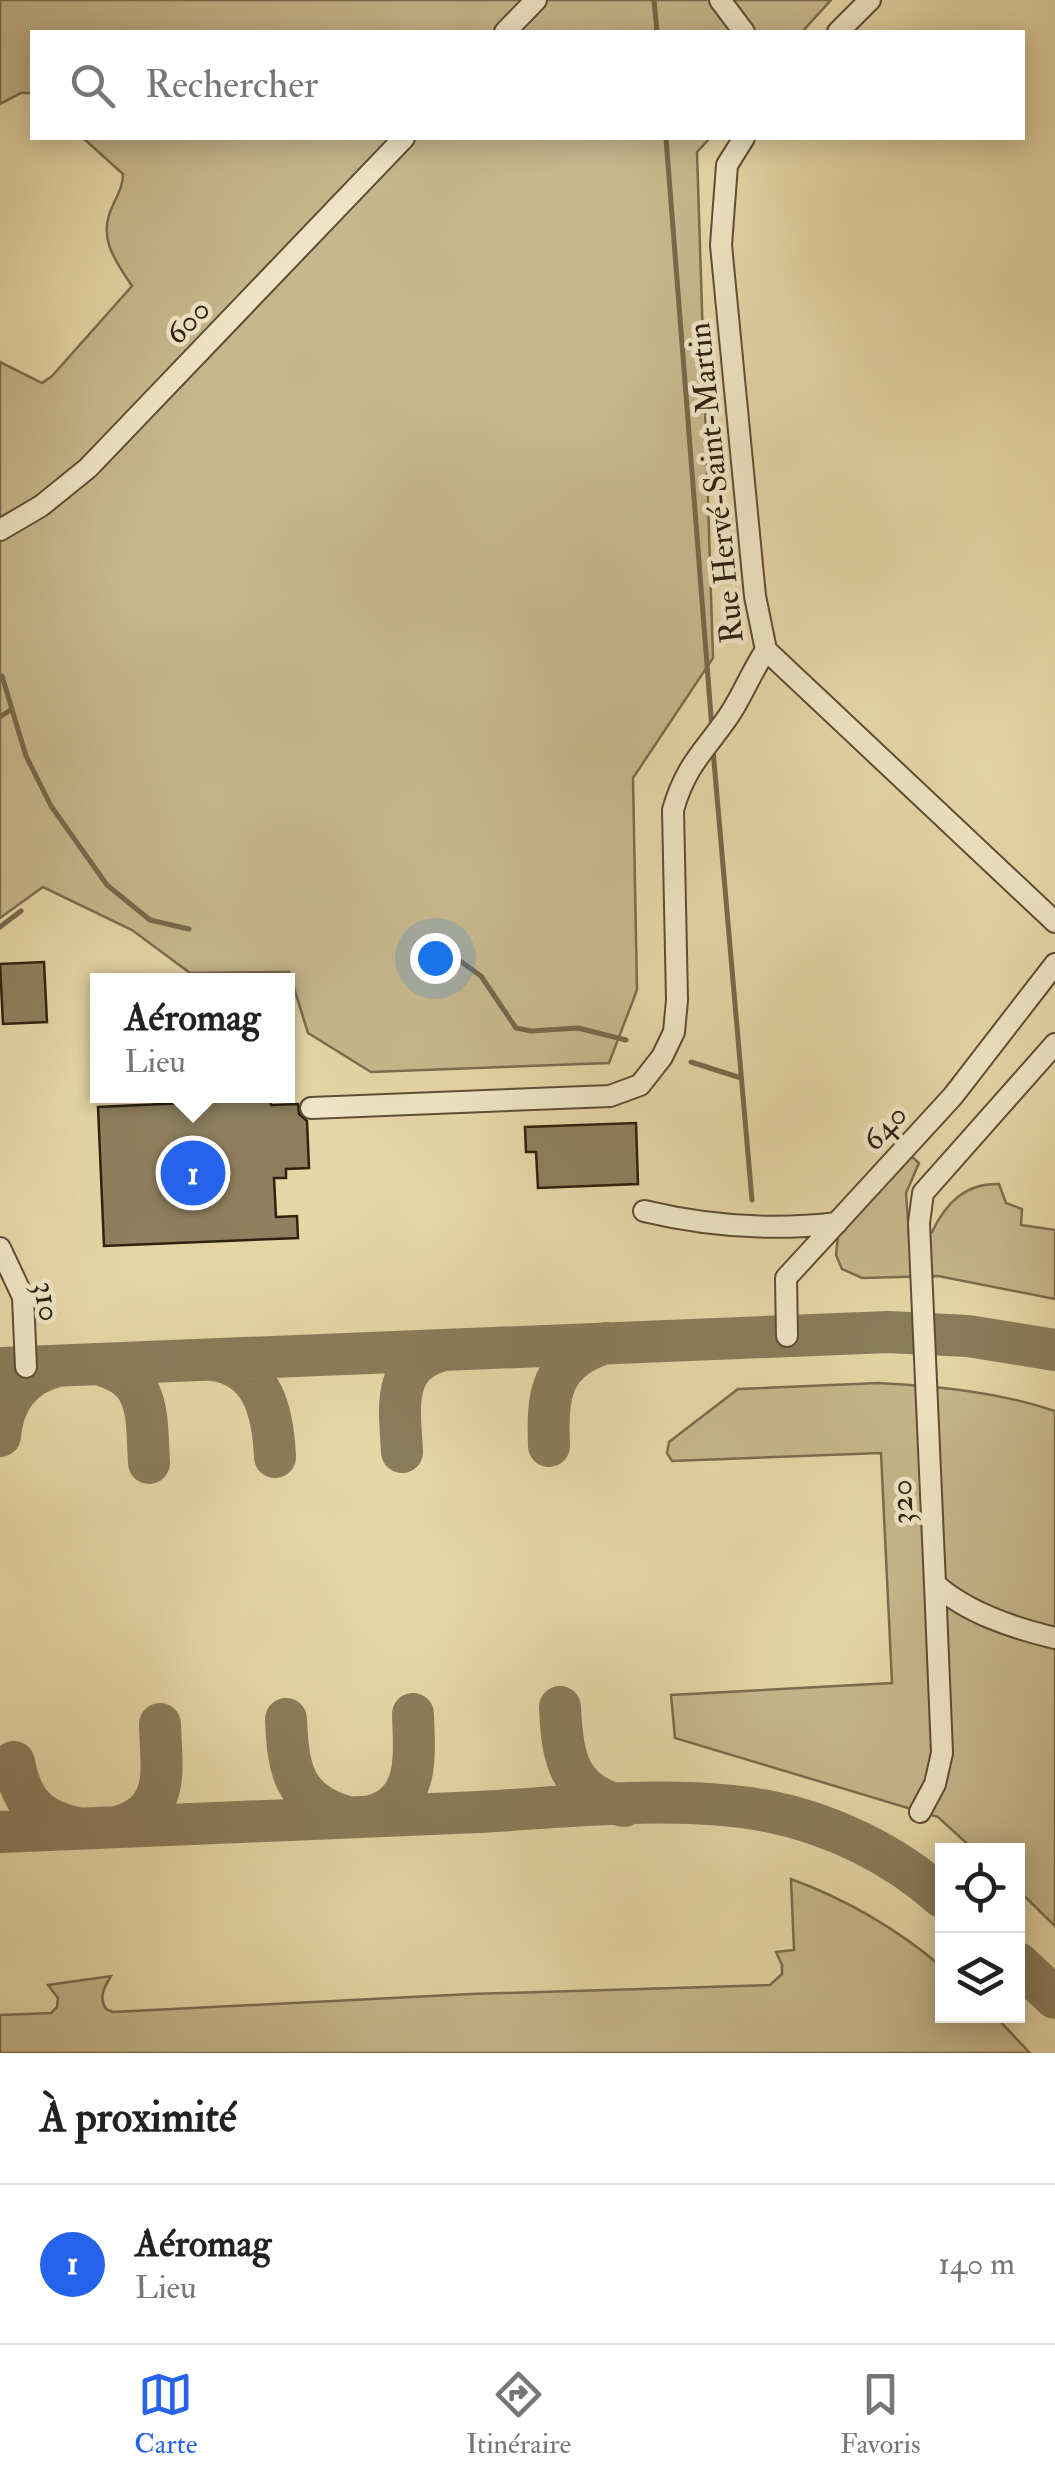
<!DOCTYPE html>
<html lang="fr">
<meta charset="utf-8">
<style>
:root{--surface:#fff;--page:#f6f6f6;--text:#222;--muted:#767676;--line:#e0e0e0;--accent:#2563eb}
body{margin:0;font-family:"IM FELL Double Pica",serif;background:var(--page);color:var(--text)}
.controls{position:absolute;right:30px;bottom:30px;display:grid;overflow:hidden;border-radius:0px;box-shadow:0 5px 25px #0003}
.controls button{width:90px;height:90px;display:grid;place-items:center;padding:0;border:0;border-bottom:2px solid var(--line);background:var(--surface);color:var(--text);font:50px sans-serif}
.you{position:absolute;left:435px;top:958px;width:35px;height:35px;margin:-25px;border:8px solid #fff;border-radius:50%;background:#1a73e8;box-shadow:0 0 0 15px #1a73e833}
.badge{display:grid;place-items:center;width:65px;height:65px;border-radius:50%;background:var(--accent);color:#fff;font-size:32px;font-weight:700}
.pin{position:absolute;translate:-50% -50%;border:5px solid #fff;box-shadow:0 2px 10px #0006}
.popup{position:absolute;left:90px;top:973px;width:205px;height:130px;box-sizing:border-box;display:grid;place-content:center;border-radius:0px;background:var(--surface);filter:drop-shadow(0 2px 8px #0005);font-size:32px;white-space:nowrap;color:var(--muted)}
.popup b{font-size:38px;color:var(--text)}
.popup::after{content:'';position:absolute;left:50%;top:100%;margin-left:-20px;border:20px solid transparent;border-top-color:var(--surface)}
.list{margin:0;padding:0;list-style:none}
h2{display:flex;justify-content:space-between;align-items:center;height:130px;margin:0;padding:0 40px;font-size:42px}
h2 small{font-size:32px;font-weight:400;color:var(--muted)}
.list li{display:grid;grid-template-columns:65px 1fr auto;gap:30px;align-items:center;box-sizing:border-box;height:160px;padding:0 40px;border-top:2px solid var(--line)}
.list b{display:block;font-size:38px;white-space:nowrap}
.list p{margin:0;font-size:32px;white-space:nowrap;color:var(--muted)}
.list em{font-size:32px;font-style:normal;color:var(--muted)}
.icon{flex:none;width:55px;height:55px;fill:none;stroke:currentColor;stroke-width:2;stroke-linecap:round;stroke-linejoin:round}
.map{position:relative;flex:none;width:1055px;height:2053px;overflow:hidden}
.search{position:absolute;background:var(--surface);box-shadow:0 5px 25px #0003;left:30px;right:30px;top:30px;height:110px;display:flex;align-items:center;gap:25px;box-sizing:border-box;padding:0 35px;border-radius:0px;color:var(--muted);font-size:38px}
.sheet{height:290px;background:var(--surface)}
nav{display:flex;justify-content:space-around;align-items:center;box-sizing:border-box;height:140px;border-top:2px solid var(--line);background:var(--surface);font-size:28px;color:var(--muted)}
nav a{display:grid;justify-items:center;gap:5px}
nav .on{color:var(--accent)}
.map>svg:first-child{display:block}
.green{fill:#c7b78c;stroke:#7c6c4e;stroke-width:2.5}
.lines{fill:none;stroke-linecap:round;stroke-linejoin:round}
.stream{stroke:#78684b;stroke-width:5}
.taxiway{stroke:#8b7c5b;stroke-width:42}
.building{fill:#8f7f5e;stroke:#302110;stroke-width:2.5}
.minor-casing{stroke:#5e4e36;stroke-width:24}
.minor{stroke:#efe4c5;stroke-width:20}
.labels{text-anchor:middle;stroke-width:9;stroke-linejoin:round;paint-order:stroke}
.street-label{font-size:32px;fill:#302110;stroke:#efe4c5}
</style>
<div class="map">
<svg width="1055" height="2053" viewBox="0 0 1055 2053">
<rect width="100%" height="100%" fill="#e6d6a6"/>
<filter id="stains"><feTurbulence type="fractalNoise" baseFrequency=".002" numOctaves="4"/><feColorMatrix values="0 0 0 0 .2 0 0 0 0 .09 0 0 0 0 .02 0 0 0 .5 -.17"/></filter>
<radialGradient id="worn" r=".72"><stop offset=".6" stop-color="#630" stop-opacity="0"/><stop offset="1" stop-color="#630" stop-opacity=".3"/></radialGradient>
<path class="green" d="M0 0H831L802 32H32V93H21L0 104Z
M83 138H710L697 152 713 658 633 778 637 990 609 1063 371 1072 308 1033 289 972 190 973 132 930 43 887 0 918V362L42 383 52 376 132 286C114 259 97 237 113 205 118 194 123 186 123 174Z
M910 1155 919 1163 906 1193 909 1234 932 1232C946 1203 965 1183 999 1184L1006 1203 1022 1209 1021 1225 1055 1230V1299L938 1276 862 1278 842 1269 836 1255 838 1236Z
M878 1383C937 1386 998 1392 1055 1411V1926L1018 1890V1850H974L938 1817 675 1738 671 1695 892 1683 881 1453 672 1461 667 1453 669 1442 738 1389Z
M791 1879C848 1900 896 1928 942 1967V2016H995L1030 2053H0V2015L51 2013 57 2007 58 1998 48 1985 111 1976C105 1986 98 1997 106 2009L113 2012 471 1994 770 1985 782 1974V1965L776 1952 794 1950Z"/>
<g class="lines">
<path class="stream" d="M654 0 657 32
M666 138 712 729
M2 676 26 756 51 806 107 885 150 920 189 929
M0 717 12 709
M713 750 752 1200
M0 927 21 911
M460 961 481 976 516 1028 531 1031 578 1028 626 1040
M691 1062 741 1078"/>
<path class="taxiway" d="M212 1360C264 1366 273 1414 275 1457
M96 1364C152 1376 146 1415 149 1463
M0 1368 888 1332 968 1336 1055 1350
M0 1436C3 1401 22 1374 58 1366
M549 1446C547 1395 550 1360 606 1343
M402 1452C400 1409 390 1363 444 1350
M560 1707C562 1756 568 1795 624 1806
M286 1719C288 1769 293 1802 347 1817
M14 1762C21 1801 37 1820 77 1828
M372 1816C421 1802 414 1754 413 1714
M117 1827C172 1812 161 1769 160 1724
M0 1832C160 1825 319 1819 479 1812 571 1807 676 1794 767 1811 830 1823 894 1854 942 1897
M1018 1963 1055 1998"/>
</g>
<path class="building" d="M44 962 47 1022 3 1024 0 964Z
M270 1099 271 1105 298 1104 299 1114 307 1121 309 1168 286 1169V1178H274L276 1217 297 1216 298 1238 104 1246 98 1107Z
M636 1123 638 1184 538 1188 536 1152H526L525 1127Z"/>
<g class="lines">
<g class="minor-casing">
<path id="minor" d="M720 0 744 32
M505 32 536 0
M838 32 870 0
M0 530 41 506 88 468 404 138
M766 650 1055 922
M1055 1044 923 1193 919 1223 935 1584C967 1613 1013 1628 1055 1638
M311 1108 610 1096 640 1085 662 1057 674 1032 677 1000 673 810C686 764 705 751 730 714 743 694 752 671 766 650L755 596 721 245 727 165 744 138
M644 1211C707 1226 773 1231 837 1223
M0 1248 23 1297 26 1367
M787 1336 786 1278 953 1096 1055 964
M920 1812 935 1784 942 1753 935 1584"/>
</g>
<use href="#minor" class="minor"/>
</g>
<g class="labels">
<g class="street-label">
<text transform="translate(187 321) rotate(-46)" y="11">600</text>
<text transform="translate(715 483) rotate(-96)" y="11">Rue Hervé-Saint-Martin</text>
<text transform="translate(884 1127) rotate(-48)" y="11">640</text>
<text transform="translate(48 1301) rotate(80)" y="11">310</text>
<text transform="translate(901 1502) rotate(-92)" y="11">320</text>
</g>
</g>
<rect width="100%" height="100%" filter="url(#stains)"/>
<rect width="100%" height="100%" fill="url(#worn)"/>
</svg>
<div class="controls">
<button><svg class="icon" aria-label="locate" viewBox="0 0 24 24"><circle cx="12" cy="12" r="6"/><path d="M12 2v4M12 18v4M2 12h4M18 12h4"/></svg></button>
<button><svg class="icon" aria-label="layers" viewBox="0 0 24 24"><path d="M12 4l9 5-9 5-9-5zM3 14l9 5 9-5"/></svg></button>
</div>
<div class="you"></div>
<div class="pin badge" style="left:193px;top:1173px">1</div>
<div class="popup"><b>Aéromag</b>Lieu</div>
<div class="search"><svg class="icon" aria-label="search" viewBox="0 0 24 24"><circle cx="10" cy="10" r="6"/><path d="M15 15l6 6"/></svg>Rechercher</div>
</div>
<section class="sheet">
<h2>À proximité<small></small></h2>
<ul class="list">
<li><span class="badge">1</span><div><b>Aéromag</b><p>Lieu</p></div><em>140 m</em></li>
</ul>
</section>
<nav>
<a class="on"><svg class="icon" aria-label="map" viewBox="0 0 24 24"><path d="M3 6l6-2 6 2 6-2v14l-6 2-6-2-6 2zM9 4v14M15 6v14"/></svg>Carte</a>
<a><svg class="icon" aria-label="directions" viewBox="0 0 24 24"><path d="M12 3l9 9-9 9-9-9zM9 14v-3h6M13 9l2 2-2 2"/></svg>Itinéraire</a>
<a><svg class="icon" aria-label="saved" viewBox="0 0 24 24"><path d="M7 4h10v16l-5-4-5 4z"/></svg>Favoris</a>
</nav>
